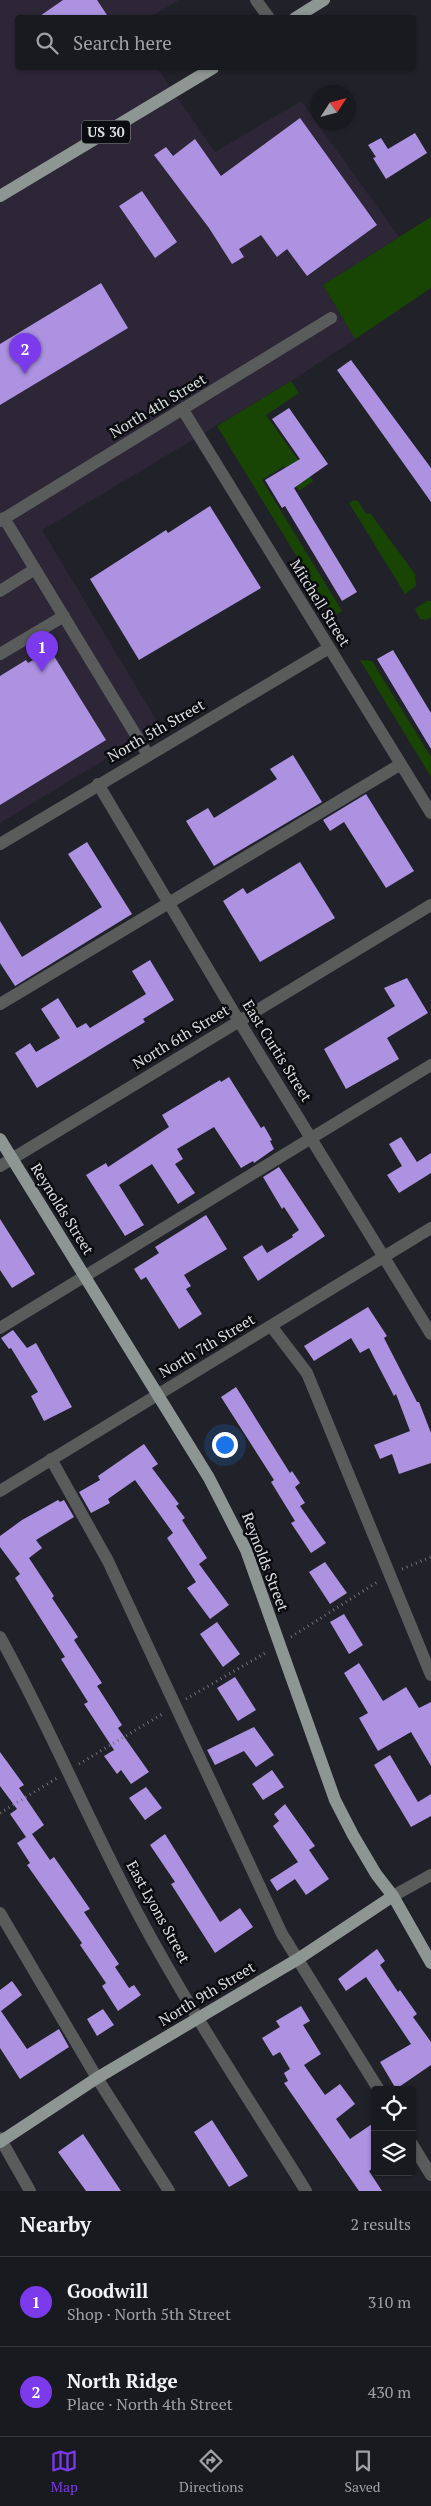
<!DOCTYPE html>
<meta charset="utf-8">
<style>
:root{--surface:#191a1f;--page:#26272c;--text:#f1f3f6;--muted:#9fa1a4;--line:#37383d;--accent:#7c3aed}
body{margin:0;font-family:"PT Serif",serif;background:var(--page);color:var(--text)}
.controls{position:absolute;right:15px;bottom:15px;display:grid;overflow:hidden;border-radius:5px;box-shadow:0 1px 4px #0004}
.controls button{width:45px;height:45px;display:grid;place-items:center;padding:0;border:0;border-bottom:1px solid var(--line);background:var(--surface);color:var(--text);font:25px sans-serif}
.compass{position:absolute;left:311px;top:85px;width:45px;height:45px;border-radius:50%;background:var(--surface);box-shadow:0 1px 4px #0004;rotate:54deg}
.you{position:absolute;left:224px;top:1444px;width:18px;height:18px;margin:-12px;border:4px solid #fff;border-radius:50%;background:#1a73e8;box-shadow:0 0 0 8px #1a73e833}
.badge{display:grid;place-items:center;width:32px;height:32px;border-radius:50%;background:var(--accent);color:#fff;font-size:16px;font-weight:700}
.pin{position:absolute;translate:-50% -41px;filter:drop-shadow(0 1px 2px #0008)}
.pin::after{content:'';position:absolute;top:26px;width:18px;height:15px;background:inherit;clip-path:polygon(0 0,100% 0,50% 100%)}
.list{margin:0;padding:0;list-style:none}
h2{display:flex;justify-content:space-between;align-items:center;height:65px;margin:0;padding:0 20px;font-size:21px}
h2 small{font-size:16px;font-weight:400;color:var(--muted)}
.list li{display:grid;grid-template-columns:32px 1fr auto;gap:15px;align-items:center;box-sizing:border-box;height:90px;padding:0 20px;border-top:1px solid var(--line)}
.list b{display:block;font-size:19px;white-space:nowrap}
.list p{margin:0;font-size:16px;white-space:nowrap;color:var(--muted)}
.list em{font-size:16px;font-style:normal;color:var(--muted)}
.icon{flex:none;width:28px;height:28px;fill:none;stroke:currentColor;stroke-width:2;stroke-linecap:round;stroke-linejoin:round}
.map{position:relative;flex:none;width:431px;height:2191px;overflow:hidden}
.search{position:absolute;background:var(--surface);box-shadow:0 1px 4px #0004;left:15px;right:15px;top:15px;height:55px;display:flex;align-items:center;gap:12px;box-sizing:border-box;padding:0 18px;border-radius:5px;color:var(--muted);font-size:19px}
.sheet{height:245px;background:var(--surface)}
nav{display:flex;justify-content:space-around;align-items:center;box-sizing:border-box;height:70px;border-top:1px solid var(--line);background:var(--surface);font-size:14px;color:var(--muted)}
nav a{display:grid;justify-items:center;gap:2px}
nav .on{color:var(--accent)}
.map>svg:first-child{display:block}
.commercial{fill:#2d2636}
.green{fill:#184503}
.building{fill:#ac92e0}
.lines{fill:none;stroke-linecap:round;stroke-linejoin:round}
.path{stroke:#717278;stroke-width:3;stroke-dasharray:1 4;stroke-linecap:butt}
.minor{stroke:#595c5b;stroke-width:12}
.major{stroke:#8e9693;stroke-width:12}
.labels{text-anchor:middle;stroke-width:5;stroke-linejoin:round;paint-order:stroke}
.shield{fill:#0b0c0f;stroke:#9d9fa3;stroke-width:1}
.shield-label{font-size:14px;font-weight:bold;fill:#dcdee2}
.street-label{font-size:15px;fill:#dcdee2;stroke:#0b0c0f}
</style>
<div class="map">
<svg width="431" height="2191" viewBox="0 0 431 2191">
<rect width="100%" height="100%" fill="#212229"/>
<path class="commercial" d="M0 0H179L150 17 18 18V68H157L215 152 301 101 399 237 323 285 355 339 291 381 42 530 160 726 0 823Z"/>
<path class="green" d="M431 217V288L355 339 323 285Z
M291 381 299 393 266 415 313 481 299 491 284 466 262 480 342 611 333 616 217 426Z
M354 500 358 501 366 514 370 513 415 574 416 586 405 594 349 503Z
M427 601H431V617L427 620 420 619 415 609Z
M360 660 372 661 431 757V777Z"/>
<path class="building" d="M63 0H97L109 18H37Z
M300 118 377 225 307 276 287 249 277 257 261 235 239 249 244 257 232 264 209 228 154 155 166 147 173 156 195 139 221 176Z
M415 133 427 153 386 179 373 158 376 157 368 145 381 138 388 149Z
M142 191 177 242 155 258 119 206Z
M101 283 128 328 0 405V344Z
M351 360 431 468V502L337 370Z
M289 408 328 464 294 488 357 592 342 601 285 506 282 508 265 480 300 459 272 419Z
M210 506 261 588 139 660 90 579 166 530 168 533Z
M393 650 431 713V749L377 659Z
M40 656 44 662 54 656 106 740 0 805V676L26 660 28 663Z
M293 755 322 802 214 866 186 821 208 808 214 818 277 779 270 769Z
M366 794 414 871 386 888 344 822 330 831 323 820Z
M87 842 132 914 15 986 0 963V921L22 957 102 907 68 854Z
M300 862 335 918 260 962 223 901 243 888 247 894Z
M150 960 174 1000 143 1019 145 1022 37 1088 15 1053 30 1043 36 1052 60 1038 41 1009 58 998 77 1028 86 1023 90 1028 146 994 132 971Z
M407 978 428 1013 387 1038 399 1059 346 1089 324 1049 395 1006 384 988Z
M229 1077 261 1128 264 1126 272 1140 270 1141 274 1149 254 1163 253 1161 241 1168 214 1127 177 1149 183 1159 175 1164 195 1193 178 1204 152 1164 119 1185 144 1225 125 1236 86 1175 106 1163 108 1167 169 1127 162 1115 220 1080 221 1082Z
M401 1137 417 1162 431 1153V1173L399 1193 387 1175 402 1166 389 1144Z
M279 1167 325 1236 258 1281 243 1257 262 1245 267 1253 293 1237 292 1235 299 1230 284 1207 282 1209 263 1177Z
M206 1215 227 1249 184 1275 191 1286 186 1289 202 1314 179 1329 146 1277 141 1280 134 1269 159 1253 155 1247Z
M0 1219 35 1274 12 1288 0 1270Z
M368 1307 387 1336 384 1338 417 1402H419L431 1433V1463L399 1474 392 1454 380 1459 374 1445 410 1431 396 1394 394 1396 369 1348 360 1353 351 1338 314 1361 304 1346Z
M13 1330 27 1348 36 1343 72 1407 44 1421 31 1396 38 1392 11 1348 9 1349 1 1338Z
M236 1387 290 1473 292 1471 300 1483 295 1487 305 1503 300 1506 326 1543 311 1553 291 1523 295 1521 271 1482 274 1480 221 1397Z
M144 1444 158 1464 152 1468 179 1504 176 1506 185 1518 182 1520 207 1558 199 1564 229 1605 210 1619 187 1588 196 1582 167 1538 173 1533 135 1480 108 1499 110 1503 91 1513 79 1492 100 1480 98 1476Z
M58 1500 60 1502 64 1500 74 1517 36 1540 42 1548 29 1558 54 1596 52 1598 78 1637 74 1640 102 1683 97 1686 122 1725 118 1728 149 1772 131 1784 121 1770 117 1774 104 1756 114 1750 84 1704 88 1702 61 1659 65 1657 15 1578 20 1574 0 1547V1536L22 1520Z
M325 1562 347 1593 330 1604 309 1572Z
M344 1614 363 1645 349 1654 330 1622Z
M217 1622 240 1654 223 1667 200 1634Z
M359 1663 383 1701 406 1687 419 1708 431 1702V1766L411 1732 378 1751 359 1718 368 1713 344 1673Z
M235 1677 256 1710 238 1721 217 1688Z
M254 1727 274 1755 256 1767 244 1751 215 1765 207 1750Z
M0 1752 24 1785 19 1788 44 1825 32 1834 50 1860 54 1857 70 1880 90 1909 84 1912 119 1964 115 1967 129 1988 134 1985 141 1995 118 2011 102 1986 106 1983 80 1945 82 1943 27 1865 30 1863 17 1843 26 1837 10 1814 17 1809 0 1786Z
M390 1755 418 1802 431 1794V1816L411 1827 374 1765Z
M272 1770 284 1787 263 1800 252 1784Z
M146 1787 162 1808 145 1820 129 1798Z
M285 1804 315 1846 309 1850 329 1879 306 1895 295 1879 277 1891 270 1880 298 1862 273 1826 279 1821 274 1814Z
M165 1834 220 1922 240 1908 253 1927 215 1953 171 1884 175 1882 150 1845Z
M377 1949 385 1961 380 1965 398 1992 400 1990 417 2014 413 2017 431 2042V2065L396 2089 380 2062 411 2044 366 1977 346 1991 338 1979Z
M12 1981 22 1995 1 2011 27 2049 59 2029 69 2047 20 2079 0 2048V1990Z
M301 2006 310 2021 303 2025 321 2054 304 2065 325 2095 340 2084 355 2104 336 2119 350 2139 375 2122V2167L369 2171 382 2191H359L284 2083 288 2081 284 2073 290 2069 280 2052 273 2056 262 2038 280 2027 276 2021Z
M103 2009 114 2025 97 2036 87 2019Z
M212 2120 248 2176 229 2187 194 2132Z
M83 2134 121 2191H86L58 2152Z"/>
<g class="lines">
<path class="path" d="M402 1569 431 1557
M291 1637 379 1581
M186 1699 267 1652
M79 1764 164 1713
M0 1813 57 1778"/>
<path class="minor" d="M256 0 269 18
M183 410 431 813
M4 518 148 755
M0 521 331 318
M0 591 35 569
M0 654 64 616
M98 784 239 1021 431 1334
M0 844 329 648
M0 1004 401 764
M0 1166 431 905
M271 1326 307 1373 431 1675
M0 1328 431 1065
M51 1459 108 1561 282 1934 379 2090
M0 1491 431 1228
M0 1637C50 1727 89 1822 137 1912 188 2008 249 2099 306 2191
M393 1896 431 1875
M0 1913 97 2078 169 2191
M0 2138 30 2191
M412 2144 431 2175"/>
<path class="major" d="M295 18 324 0
M0 196 213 68
M0 1139 209 1478 246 1550 335 1800 353 1835 376 1874 393 1896 431 1963
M0 2142 97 2078 298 1959 393 1896"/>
</g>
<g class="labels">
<rect class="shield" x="82" y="120.5" width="48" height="23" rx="4"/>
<g class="shield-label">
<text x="106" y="137">US 30</text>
</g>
<g class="street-label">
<text transform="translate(158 406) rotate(-31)" y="5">North 4th Street</text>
<text transform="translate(320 603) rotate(58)" y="5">Mitchell Street</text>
<text transform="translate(156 731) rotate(-30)" y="5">North 5th Street</text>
<text transform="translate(181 1037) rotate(-31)" y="5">North 6th Street</text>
<text transform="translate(277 1051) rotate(58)" y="5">East Curtis Street</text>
<text transform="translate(62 1209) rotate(58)" y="5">Reynolds Street</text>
<text transform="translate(207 1346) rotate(-31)" y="5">North 7th Street</text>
<text transform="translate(265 1562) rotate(69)" y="5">Reynolds Street</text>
<text transform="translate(158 1912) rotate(61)" y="5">East Lyons Street</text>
<text transform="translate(207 1994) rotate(-31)" y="5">North 9th Street</text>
</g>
</g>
</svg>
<div class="controls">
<button><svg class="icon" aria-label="locate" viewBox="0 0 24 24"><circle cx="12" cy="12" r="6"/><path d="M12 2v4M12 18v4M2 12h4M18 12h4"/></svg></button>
<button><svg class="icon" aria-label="layers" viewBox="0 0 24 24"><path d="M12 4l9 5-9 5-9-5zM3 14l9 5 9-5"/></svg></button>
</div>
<svg class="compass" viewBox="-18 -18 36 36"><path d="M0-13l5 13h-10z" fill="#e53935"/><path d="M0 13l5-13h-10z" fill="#9fa1a4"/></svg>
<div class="you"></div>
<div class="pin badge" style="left:42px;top:672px">1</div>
<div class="pin badge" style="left:25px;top:374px">2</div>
<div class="search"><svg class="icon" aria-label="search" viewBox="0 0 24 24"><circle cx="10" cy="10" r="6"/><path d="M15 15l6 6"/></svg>Search here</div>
</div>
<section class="sheet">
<h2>Nearby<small>2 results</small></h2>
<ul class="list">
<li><span class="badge">1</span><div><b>Goodwill</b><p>Shop · North 5th Street</p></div><em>310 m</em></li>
<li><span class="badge">2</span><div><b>North Ridge</b><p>Place · North 4th Street</p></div><em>430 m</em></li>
</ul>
</section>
<nav>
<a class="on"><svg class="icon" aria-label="map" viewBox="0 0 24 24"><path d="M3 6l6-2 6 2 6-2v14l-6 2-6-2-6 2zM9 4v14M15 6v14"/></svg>Map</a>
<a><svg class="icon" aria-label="directions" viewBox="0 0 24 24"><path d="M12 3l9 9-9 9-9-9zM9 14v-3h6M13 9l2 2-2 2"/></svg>Directions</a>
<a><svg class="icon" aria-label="saved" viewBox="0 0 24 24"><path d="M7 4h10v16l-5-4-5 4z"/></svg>Saved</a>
</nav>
